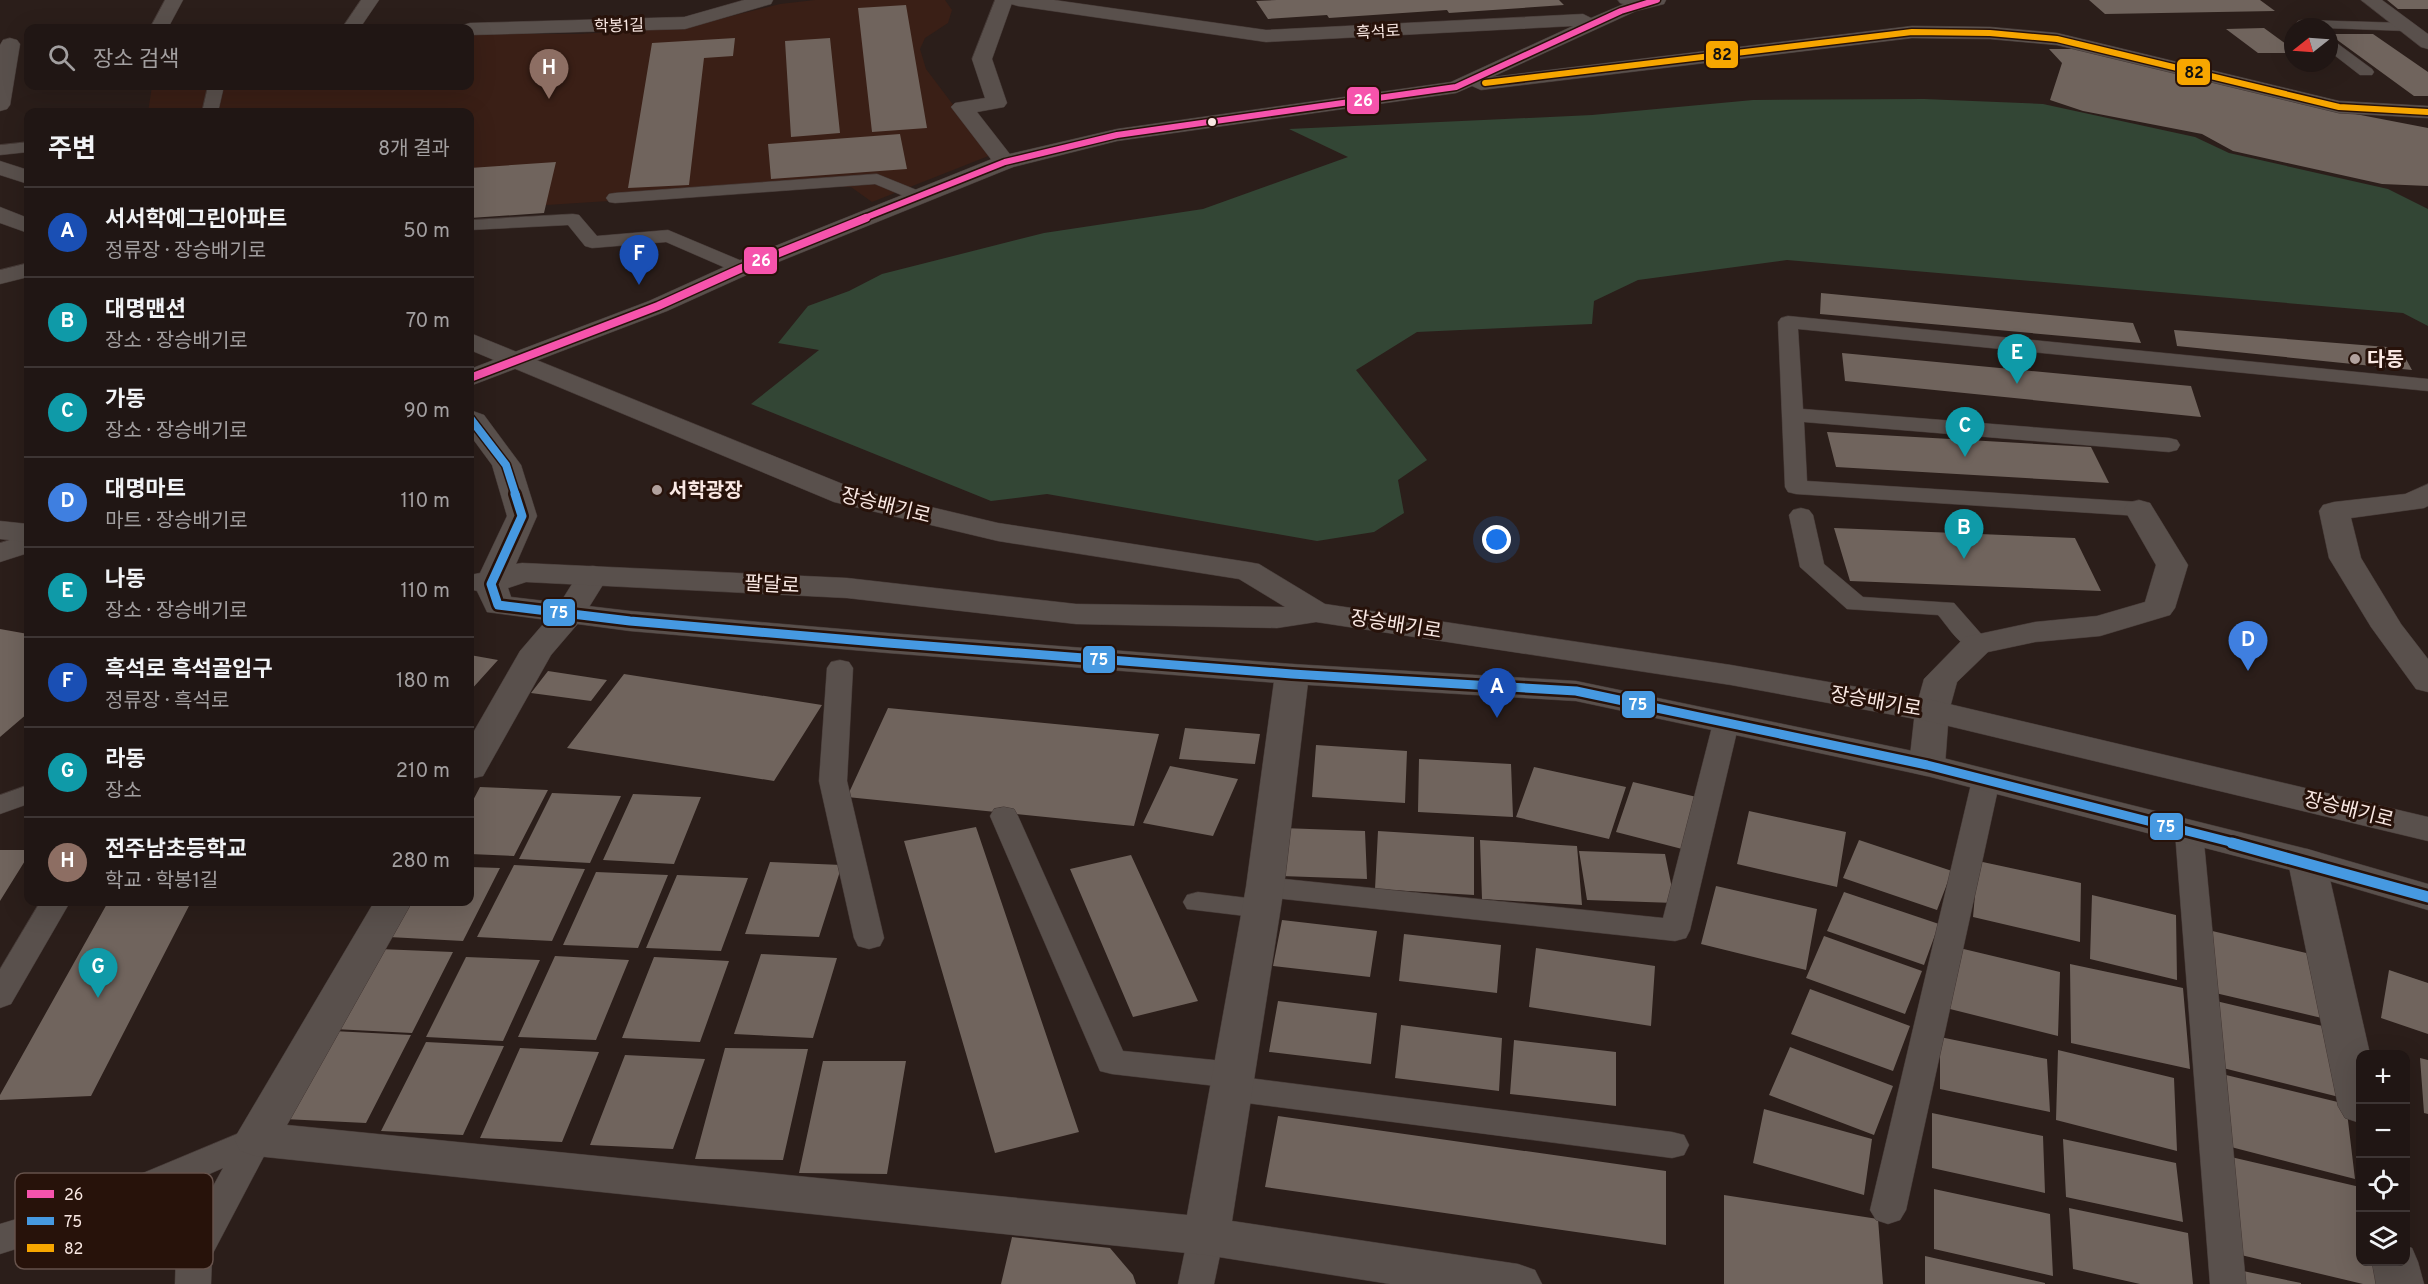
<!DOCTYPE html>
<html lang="ko">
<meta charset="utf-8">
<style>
:root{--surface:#201614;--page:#281f1d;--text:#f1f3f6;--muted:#a29fa0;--line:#3d3534;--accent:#b1a19d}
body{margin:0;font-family:Overpass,"Noto Sans KR",sans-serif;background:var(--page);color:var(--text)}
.controls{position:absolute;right:18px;bottom:18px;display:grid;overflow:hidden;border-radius:12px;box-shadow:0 6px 24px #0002}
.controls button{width:54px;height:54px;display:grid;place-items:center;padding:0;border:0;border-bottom:2px solid var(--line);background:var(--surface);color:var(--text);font:30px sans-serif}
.compass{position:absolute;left:2284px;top:18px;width:54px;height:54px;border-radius:50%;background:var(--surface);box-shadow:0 6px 24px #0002;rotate:253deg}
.you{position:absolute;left:1497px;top:540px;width:21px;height:21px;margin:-15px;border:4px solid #fff;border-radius:50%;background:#1a73e8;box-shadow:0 0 0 9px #1a73e833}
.badge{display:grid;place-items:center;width:39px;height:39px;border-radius:50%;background:var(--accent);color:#fff;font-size:20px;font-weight:700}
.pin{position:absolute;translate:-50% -50px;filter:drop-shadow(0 2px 3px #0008)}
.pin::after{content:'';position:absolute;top:32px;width:21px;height:18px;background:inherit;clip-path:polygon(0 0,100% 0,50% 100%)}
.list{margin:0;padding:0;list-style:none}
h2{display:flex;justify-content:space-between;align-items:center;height:78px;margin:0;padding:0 24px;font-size:26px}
h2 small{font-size:20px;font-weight:400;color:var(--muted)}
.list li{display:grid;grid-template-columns:39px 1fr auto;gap:18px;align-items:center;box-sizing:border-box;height:90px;padding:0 24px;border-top:2px solid var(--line)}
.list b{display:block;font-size:22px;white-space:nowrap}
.list p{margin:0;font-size:20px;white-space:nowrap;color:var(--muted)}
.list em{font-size:20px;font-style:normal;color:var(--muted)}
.icon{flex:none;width:33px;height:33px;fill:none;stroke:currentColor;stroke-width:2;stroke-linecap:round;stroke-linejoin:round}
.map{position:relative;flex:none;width:2428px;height:1284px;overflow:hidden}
.search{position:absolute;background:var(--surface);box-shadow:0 6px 24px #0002;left:24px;top:24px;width:450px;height:66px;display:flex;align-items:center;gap:15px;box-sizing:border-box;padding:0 21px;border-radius:12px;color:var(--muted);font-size:22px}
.panel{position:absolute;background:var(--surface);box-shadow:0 6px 24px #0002;left:24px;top:108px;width:450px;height:798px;border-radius:12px}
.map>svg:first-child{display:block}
.built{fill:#3a1f16}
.green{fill:#334635}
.building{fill:#70645d}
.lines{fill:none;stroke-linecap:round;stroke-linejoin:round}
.service-casing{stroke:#453936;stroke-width:1}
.pedestrian-casing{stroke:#453936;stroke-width:1}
.minor-casing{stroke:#453936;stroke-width:1}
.tertiary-casing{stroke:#453936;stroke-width:1}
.service{fill:#59504c;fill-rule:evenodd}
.pedestrian{fill:#59504c;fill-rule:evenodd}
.minor{fill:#59504c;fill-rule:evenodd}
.tertiary{fill:#59504c;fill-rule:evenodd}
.bus-1-far1-casing{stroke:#27120a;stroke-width:9}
.bus-1-casing{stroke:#27120a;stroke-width:11}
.bus-2-far2-casing{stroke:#27120a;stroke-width:11}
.bus-2-far1-casing{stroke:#27120a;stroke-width:14}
.bus-2-casing{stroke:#27120a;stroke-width:16}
.bus-3-casing{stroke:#27120a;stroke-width:9}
.bus-1-far1{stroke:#f653ac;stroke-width:6}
.bus-1{stroke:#f653ac;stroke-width:8}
.bus-2-far2{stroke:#4699e1;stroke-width:8}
.bus-2-far1{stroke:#4699e1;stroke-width:9}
.bus-2{stroke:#4699e1;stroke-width:11}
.bus-3{stroke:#f7a600;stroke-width:6}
.bus-dot{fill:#f9e8e3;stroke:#27120a;stroke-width:2}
.poi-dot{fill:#b1a19d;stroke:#27120a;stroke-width:2}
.labels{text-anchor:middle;stroke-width:6;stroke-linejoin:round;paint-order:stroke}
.far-street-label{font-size:16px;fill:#f9e8e3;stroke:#27120a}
.poi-label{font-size:20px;font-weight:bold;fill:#f9e8e3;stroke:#27120a;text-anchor:start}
.street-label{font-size:20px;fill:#f9e8e3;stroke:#27120a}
.key{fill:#27120a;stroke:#66524b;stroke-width:1.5}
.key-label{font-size:16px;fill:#f9e8e3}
.line-badge{stroke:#27120a;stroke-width:2}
.badge-label{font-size:16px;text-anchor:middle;font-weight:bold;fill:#fff}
.pale-badge-label{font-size:16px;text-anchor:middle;font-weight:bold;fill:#111}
</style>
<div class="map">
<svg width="2428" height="1284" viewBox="0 0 2428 1284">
<rect width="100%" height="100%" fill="#2b1e1a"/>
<path class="built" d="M815 0H945L952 10 948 23 925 38 920 49 926 69 991 155 872 202 851 187H827L470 210V112H148L152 86H470V34H580L691 26 780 4Z"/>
<path class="green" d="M1924 99 2043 104 2195 137 2229 153 2388 189 2428 209V326L2403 313 1787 260 1638 280 1594 301 1592 324 1417 332 1356 370 1427 460 1398 480 1404 513 1374 532 1317 541 1047 494 991 501 751 404 819 350 778 343 808 306 849 291 882 274 1044 233 1203 209 1348 157 1289 129 1592 115 1753 100Z"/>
<path class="building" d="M1277 0H1559L1564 5 1449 13 1447 10 1329 18 1327 15 1268 19 1256 1Z
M2089 0H2260L2275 11 2105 14Z
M2387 0H2428V9H2398Z
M906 5 927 128 872 132 858 8Z
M2264 28 2293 49V53H2258L2226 29Z
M2329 34H2373L2428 72V96H2414Z
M735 38 733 56 704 58 689 185 628 188 652 43Z
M830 38 840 133 791 137 785 41Z
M2049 49H2097L2314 106 2428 128V186L2382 184 2233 151 2202 134 2083 111 2050 100 2062 63Z
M900 134 907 169 771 179 768 144Z
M556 162 544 213 470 218V168Z
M1821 293 2133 323 2141 343 1820 314Z
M2174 330 2400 348 2412 370 2177 346Z
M1842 353 2191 386 2201 417 1845 381Z
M1827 432 2091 447 2109 483 1836 467Z
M1834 528 2075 538 2101 591 1850 581Z
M0 629 28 634V713L0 737Z
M470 655 498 660 470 691Z
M548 671 607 680 591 701 531 693Z
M624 674 822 705 774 781 567 748Z
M888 708 1159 734 1134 826 847 797Z
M1185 728 1260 734 1255 764 1179 759Z
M1316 745 1407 751 1405 803 1312 797Z
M1419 759 1511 764 1513 817 1418 812Z
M1170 766 1238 779 1213 836 1143 823Z
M1534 767 1626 787 1609 839 1516 817Z
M1633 782 1701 798 1686 850 1616 832Z
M480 787 548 790 514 856 470 854V806Z
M552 793 621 796 590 863 519 859Z
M633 794 701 797 674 864 603 860Z
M1749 811 1846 832 1837 887 1737 864Z
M976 827 1079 1132 995 1153 904 841Z
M1282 828 1365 831 1367 879 1281 876Z
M1378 831 1474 837V895L1375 889Z
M1480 840 1577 846 1582 905 1482 899Z
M1859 840 1952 871 1937 910 1843 878Z
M0 850H28V856L0 901Z
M1579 851 1665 854 1675 903 1587 900Z
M1131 855 1198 1001 1133 1017 1070 869Z
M1978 861 2081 883 2080 942 1973 917Z
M770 862 842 865 819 937 745 934Z
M514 865 585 869 552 941 477 937Z
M470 867 500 868 463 941 389 937 409 902H470Z
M596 872 668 875 638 948 563 945Z
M677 875 748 878 721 951 646 948Z
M1716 886 1817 909 1806 970 1701 944Z
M1844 892 1939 924 1924 965 1827 931Z
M2092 895 2176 915 2177 980 2090 959Z
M108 902H191L91 1096 0 1100V1095Z
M1282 920 1377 931 1370 977 1273 966Z
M2208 930 2319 956 2326 1019 2211 992Z
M1404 934 1501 945 1497 993 1399 981Z
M1824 936 1922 971 1905 1014 1806 978Z
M1951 946 2060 972 2058 1036 1946 1008Z
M1536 948 1655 966 1651 1026 1529 1007Z
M379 949 453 952 412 1033 334 1029Z
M761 954 837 958 813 1038 734 1034Z
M555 956 629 960 596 1040 518 1037Z
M466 957 540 960 503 1041 426 1037Z
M654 957 729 961 700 1042 622 1038Z
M2070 964 2183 988 2190 1069 2071 1043Z
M2389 970 2428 983V1034L2381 1018Z
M1810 989 1910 1026 1893 1071 1791 1034Z
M1278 1001 1377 1013 1371 1064 1269 1052Z
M2216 1001 2331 1028 2339 1097 2219 1067Z
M1401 1025 1502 1038 1499 1091 1395 1078Z
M333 1031 411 1035 366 1123 284 1119Z
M1940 1037 2047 1059 2050 1112 1940 1089Z
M1514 1040 1616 1052V1106L1510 1094Z
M426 1042 504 1046 463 1135 381 1131Z
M1790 1047 1893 1086 1874 1135 1769 1095Z
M520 1048 599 1052 562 1142 480 1138Z
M725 1048 808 1049 783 1160 695 1159Z
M2058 1050 2174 1078 2177 1151 2056 1120Z
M625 1055 705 1059 673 1149 590 1145Z
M2420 1058 2428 1060V1114L2424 1113Z
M823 1061H906L887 1174 799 1173Z
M2226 1075 2346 1104 2355 1179 2231 1147Z
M1764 1109 1872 1139 1864 1195 1753 1163Z
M1932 1113 2043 1136 2045 1193 1932 1168Z
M1278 1116 1666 1171V1245L1265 1187Z
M2063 1139 2176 1163 2183 1222 2066 1197Z
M2231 1157 2360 1187V1262H2373L2376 1284H2363L2241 1255Z
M1934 1189 2050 1214 2053 1276 1934 1249Z
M1724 1195 1878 1219 1883 1284H1724Z
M2069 1208 2188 1233 2193 1284H2140L2073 1269Z
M1012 1237 1110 1248 1133 1275 1136 1284H1001Z
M1925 1256 2045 1283V1284H1925Z
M2243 1271 2301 1283V1284H2245Z"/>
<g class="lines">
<g class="service-casing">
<path id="service" d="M1618 0H1640L1642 3 1635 7 1620 3Z
M2303 20 2407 23 2414 27 2407 31 2298 27 2296 24 2298 21Z
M2329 39 2334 41 2372 69 2374 72 2372 75H2360L2329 51Z
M208 86H224L218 112H202Z
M28 142V152L0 155V145Z
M877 174 924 193 927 197 924 201 918 202 875 184 615 203 609 202 606 198 609 194 615 193Z
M573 214 579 215 597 236 668 230 749 264 752 268 749 272H735L666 242 592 248 585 246 568 225 470 230V220Z
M1788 316 2428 379V391L1798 329 1803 409 2169 438 2177 440 2180 445 2177 450 2169 452 1804 422 1807 481 2139 502 2147 504 2151 509 2147 514 2139 516 1796 494 1788 492 1785 487 1778 322 1781 318Z
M1801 508 1809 510 1813 515 1824 564 1863 597 1954 603 1990 644 1986 649C1964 655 1951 630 1938 615L1847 609 1800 567 1789 515 1793 510Z
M840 660 849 662 853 668 847 781 884 938 880 946 869 949 858 946 854 938 819 781 827 668 831 662Z
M1726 715 1736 717 1739 723 1690 930 1686 938 1675 941 1265 897 1254 894 1250 887 1254 880 1265 877 1663 918 1713 723 1716 717Z
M1986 771 1996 774 2000 780 1906 1210 1900 1220 1888 1224 1876 1220 1870 1210 1972 780 1976 774Z
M28 785V804L0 814V795Z
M1004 807 1014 809 1018 816 1123 1051 1234 1062 1246 1066 1250 1075 1249 1078 1672 1132 1684 1135 1689 1145 1684 1155 1672 1158 1231 1101 1219 1097 1214 1088 1216 1086 1112 1074 1100 1071 990 816 994 809Z
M2189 822 2199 825 2203 832 2246 1284H2210L2175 832 2179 825Z
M1198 892 1273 901 1277 908 1273 915 1262 918 1187 909 1183 902 1187 895Z
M40 902H70L11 1004 0 1008V969Z
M256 1126 268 1130 273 1139 212 1255 211 1284H175L176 1254 223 1168 98 1223 0 1254V1224L76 1201Z
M1206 1221 1219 1226 1224 1236 1214 1284H1178L1188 1236 1193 1226Z"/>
</g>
<g class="pedestrian-casing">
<path id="pedestrian" d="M995 0H1013L992 59 1007 103 1004 107 977 112 1016 162 1013 167 1005 169 997 167 951 107 955 103 985 98 972 59Z"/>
</g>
<g class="minor-casing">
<path id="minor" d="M165 0H183L168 28H150Z
M361 0H379L360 28H342Z
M744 0H773L771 4 685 29 470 35V28H461L463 25 470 23 684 17Z
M1009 0H1054L1266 30 1583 14 1591 18 1633 0H1666L1664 4 1636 11 1492 77 1912 26 1990 27 2057 33 2339 101 2428 106V118L2339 113 2057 45 1990 39 1912 38 1481 90 1472 86 1456 93 1117 141 1013 167 751 273 667 311 470 386V369L649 301 733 263 997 157 1117 129 1451 82 1573 26 1266 42 1018 6 1011 4Z
M2361 0H2382L2428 34V49L2421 47Z
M10 38 17 40 20 44 10 105 7 109 0 111V45L3 40Z
M28 263V277L0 284V270Z
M2428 484V506L2424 508 2351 518 2361 558 2401 624 2428 659V692L2416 689 2371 627 2329 558 2319 511 2323 505 2334 502 2405 494Z
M2139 500 2150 503 2188 565 2175 608 2170 615 2100 636 2035 642 1988 652 1957 682 1949 711 1945 765 1940 773 1927 776 1914 773 1909 765 1915 711 1924 679 1965 637 2035 622 2097 616 2145 602 2156 565 2124 509 2128 503Z
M28 534V553L0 562V543Z
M593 566 604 568 609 575 581 620 551 655 483 776 470 779V738L520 651 557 608 582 568Z
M1292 664 1304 667 1309 674 1284 887 1232 1221 1518 1264 1535 1270 1542 1284H1390L1206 1255 256 1156 240 1151 234 1139 374 902H412L287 1125 1187 1215 1246 887 1275 674 1280 667Z
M2307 849 2320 853 2326 862 2370 1054H2360V1123L2345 1118 2338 1106 2288 862 2294 853Z
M2406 1246 2412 1248 2418 1262 2424 1284H2376L2372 1262H2406Z"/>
</g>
<g class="tertiary-casing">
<path id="tertiary" d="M0 161 28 170V184L0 175Z
M0 207 28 218V233L0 223Z
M470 333 855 489 998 523 1248 562 1259 564 1325 604 1731 665 1932 700 2428 817V841L1932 722 1731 685 1316 622 1277 628 1076 624 847 598 526 582 508 588 511 597 630 611 888 633 1292 664 1576 681 1927 754 2307 849 2428 884V910L2302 873 1927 776 1576 701 1292 684 888 653 630 631 487 612 477 591 470 589V575L480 573 507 516 492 465 470 435V410L484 415 521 465 537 516 516 564 522 563 847 578 1076 604 1285 607 1239 579 998 541 834 502 470 350Z
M0 521 28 524V542L0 539Z"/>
</g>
<use href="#service" class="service"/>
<use href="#pedestrian" class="pedestrian"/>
<use href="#minor" class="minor"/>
<use href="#tertiary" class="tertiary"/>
<g class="bus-1-far1-casing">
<path id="bus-1-far1" d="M862 219 1005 162 1117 135 1456 87 1621 11 1657 0"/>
</g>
<g class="bus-1-casing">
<path id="bus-1" d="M470 378 658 306 742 268 866 218"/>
</g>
<g class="bus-2-far2-casing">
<path id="bus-2-far2" d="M470 418 506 465 516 496"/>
</g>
<g class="bus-2-far1-casing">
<path id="bus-2-far1" d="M515 494 522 516 491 584 498 605 630 621 888 643 1292 674 1576 691 1927 765 2238 844"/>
</g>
<g class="bus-2-casing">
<path id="bus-2" d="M2232 843 2428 897"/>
</g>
<g class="bus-3-casing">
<path id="bus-3" d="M1485 83 1912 32 1990 33 2057 39 2339 107 2428 112"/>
</g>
<use href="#bus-1-far1" class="bus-1-far1"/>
<use href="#bus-1" class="bus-1"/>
<use href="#bus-2-far2" class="bus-2-far2"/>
<use href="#bus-2-far1" class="bus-2-far1"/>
<use href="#bus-2" class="bus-2"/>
<use href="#bus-3" class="bus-3"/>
</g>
<circle class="bus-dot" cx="1212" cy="122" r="5"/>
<g class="poi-dot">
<circle cx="2355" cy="359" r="6"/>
<circle cx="657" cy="490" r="6"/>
</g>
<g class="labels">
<g class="far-street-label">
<text transform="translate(619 25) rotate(-2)" y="6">학봉1길</text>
<text transform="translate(1378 31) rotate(-3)" y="6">흑석로</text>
</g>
<g class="poi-label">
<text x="2367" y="366">다동</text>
<text x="669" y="497">서학광장</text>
</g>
<g class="street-label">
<text transform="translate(886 505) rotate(14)" y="7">장승배기로</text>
<text transform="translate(772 584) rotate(3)" y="7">팔달로</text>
<text transform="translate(1396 624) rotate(9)" y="7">장승배기로</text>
<text transform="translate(1876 701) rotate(10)" y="7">장승배기로</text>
<text transform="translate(2349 809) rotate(14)" y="7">장승배기로</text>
</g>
</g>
<rect x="15" y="1173" width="198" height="96" rx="9" class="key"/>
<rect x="27" y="1190" width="27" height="8" fill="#f653ac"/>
<rect x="27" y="1217" width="27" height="8" fill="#4699e1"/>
<rect x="27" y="1244" width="27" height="8" fill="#f7a600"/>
<g class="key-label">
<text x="64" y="1200">26</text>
<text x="64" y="1227">75</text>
<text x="64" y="1254">82</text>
</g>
<g class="line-badge">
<rect x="1705" y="40" width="34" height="29" rx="6" fill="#f7a600"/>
<rect x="2176" y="58" width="35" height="28" rx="6" fill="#f7a600"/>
<rect x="1346" y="86" width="34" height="29" rx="6" fill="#f653ac"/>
<rect x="743" y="246" width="35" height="29" rx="6" fill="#f653ac"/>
<rect x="542" y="598" width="34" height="29" rx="6" fill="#4699e1"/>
<rect x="1082" y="645" width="34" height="29" rx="6" fill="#4699e1"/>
<rect x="1621" y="690" width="35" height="29" rx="6" fill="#4699e1"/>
<rect x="2149" y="812" width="35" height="29" rx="6" fill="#4699e1"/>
</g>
<g class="badge-label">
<text x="1363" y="106">26</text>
<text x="761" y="266">26</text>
<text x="559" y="618">75</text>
<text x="1099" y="665">75</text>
<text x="1638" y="710">75</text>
<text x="2166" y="832">75</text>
</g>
<g class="pale-badge-label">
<text x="1722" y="60">82</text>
<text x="2194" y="78">82</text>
</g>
</svg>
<div class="controls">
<button>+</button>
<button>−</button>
<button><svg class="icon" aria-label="locate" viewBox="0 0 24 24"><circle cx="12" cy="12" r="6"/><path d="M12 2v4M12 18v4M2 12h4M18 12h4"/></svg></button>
<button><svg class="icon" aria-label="layers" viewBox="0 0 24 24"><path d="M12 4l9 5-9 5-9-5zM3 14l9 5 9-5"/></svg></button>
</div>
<svg class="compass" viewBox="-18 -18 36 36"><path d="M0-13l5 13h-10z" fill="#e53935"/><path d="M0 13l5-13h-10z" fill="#a29fa0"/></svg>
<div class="you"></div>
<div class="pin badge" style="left:1497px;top:718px;background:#1a4fb4">A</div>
<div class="pin badge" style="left:1964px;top:559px;background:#0f9aa8">B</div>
<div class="pin badge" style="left:1965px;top:457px;background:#0f9aa8">C</div>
<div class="pin badge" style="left:2248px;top:671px;background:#3f7fe0">D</div>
<div class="pin badge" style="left:2017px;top:384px;background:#0f9aa8">E</div>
<div class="pin badge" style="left:639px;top:285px;background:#1a4fb4">F</div>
<div class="pin badge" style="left:98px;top:998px;background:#0f9aa8">G</div>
<div class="pin badge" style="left:549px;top:99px;background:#8d6e63">H</div>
<div class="search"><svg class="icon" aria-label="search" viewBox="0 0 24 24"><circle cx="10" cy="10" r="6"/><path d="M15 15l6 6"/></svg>장소 검색</div>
<section class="panel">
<h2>주변<small>8개 결과</small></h2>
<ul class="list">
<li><span class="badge" style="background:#1a4fb4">A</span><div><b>서서학예그린아파트</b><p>정류장 · 장승배기로</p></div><em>50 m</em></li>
<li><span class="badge" style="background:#0f9aa8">B</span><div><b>대명맨션</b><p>장소 · 장승배기로</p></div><em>70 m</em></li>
<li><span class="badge" style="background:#0f9aa8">C</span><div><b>가동</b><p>장소 · 장승배기로</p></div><em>90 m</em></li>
<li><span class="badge" style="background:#3f7fe0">D</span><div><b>대명마트</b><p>마트 · 장승배기로</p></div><em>110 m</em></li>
<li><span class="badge" style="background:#0f9aa8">E</span><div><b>나동</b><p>장소 · 장승배기로</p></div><em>110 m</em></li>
<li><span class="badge" style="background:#1a4fb4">F</span><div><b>흑석로 흑석골입구</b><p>정류장 · 흑석로</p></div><em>180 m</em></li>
<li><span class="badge" style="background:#0f9aa8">G</span><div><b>라동</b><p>장소</p></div><em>210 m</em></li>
<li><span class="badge" style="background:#8d6e63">H</span><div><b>전주남초등학교</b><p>학교 · 학봉1길</p></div><em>280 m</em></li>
</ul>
</section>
</div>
